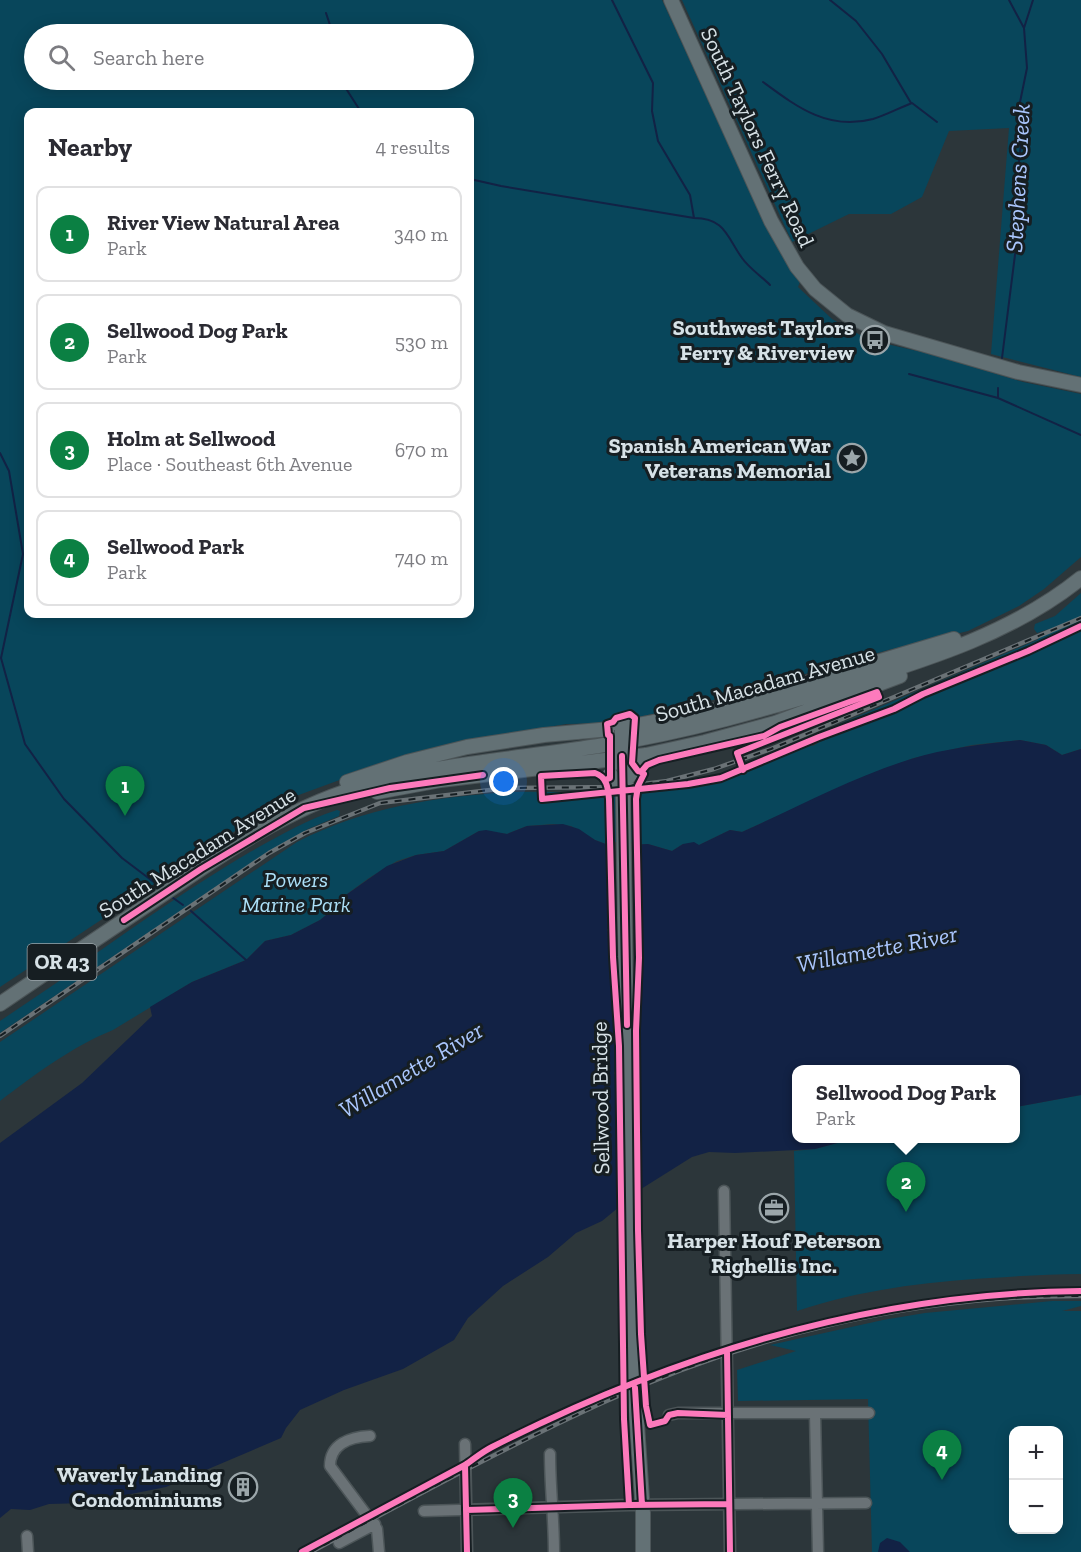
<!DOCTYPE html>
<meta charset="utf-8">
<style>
:root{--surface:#fff;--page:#f2f2f3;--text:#2b2b33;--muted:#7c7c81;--line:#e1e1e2;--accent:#0b8043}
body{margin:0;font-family:"Zilla Slab",serif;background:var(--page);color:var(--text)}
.controls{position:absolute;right:18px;bottom:18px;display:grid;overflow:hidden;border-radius:12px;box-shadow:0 3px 15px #0003}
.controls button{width:54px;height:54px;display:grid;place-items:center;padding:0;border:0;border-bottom:2px solid var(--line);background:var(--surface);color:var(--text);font:30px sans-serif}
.you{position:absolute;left:504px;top:782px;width:21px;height:21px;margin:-15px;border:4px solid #fff;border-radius:50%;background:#1a73e8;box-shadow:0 0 0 9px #1a73e833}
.badge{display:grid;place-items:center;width:39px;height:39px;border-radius:50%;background:var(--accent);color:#fff;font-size:20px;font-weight:700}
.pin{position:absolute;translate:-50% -50px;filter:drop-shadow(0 2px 3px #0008)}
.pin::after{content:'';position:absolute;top:32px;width:21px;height:18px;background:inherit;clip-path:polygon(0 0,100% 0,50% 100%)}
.popup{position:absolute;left:792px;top:1065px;width:228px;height:78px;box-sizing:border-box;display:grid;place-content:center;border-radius:12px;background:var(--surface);filter:drop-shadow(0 2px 4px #0005);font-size:20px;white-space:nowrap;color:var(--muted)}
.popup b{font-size:22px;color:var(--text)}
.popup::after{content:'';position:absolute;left:50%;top:100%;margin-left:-12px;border:12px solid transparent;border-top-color:var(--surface)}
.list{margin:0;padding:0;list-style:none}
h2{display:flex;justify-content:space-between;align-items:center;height:78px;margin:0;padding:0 24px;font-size:26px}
h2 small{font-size:20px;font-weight:400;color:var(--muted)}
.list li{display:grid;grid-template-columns:39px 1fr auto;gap:18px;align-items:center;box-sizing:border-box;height:96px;margin:0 12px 12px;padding:0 12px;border:2px solid var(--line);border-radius:12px}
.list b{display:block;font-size:22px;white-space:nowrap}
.list p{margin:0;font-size:20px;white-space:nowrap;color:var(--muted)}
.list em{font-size:20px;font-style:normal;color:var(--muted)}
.icon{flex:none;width:33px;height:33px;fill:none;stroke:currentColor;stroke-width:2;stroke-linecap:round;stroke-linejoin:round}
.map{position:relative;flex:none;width:1081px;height:1552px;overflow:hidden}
.search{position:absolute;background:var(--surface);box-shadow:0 3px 15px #0003;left:24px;top:24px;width:450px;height:66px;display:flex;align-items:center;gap:15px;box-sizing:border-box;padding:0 21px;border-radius:33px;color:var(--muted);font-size:22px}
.panel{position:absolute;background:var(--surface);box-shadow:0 3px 15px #0003;left:24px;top:108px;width:450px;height:510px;border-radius:12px}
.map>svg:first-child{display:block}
.green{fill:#08465b;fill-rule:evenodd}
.water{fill:#122245}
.pier{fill:#2c363a}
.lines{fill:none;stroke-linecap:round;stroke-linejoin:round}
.stream{stroke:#122245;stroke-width:2}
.minor-casing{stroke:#4c5558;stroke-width:13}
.major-casing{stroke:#4c5558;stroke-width:16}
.minor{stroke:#6a7276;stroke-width:10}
.major{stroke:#637175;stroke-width:14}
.rail-casing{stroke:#6a7276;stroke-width:4.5}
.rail{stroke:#161e22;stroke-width:2;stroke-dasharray:7;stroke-linecap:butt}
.major-bridge-casing{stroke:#4c5558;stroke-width:16;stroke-linecap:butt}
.major-bridge{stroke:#637175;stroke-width:14}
.cycleway-casing{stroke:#161e22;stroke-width:10}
.cycleway{stroke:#fd7abc;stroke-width:6}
.labels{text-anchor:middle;stroke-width:6;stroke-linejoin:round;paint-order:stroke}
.shield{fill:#161e22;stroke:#9da7ac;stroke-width:1.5}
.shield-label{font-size:21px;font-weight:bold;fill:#d7e2e7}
.street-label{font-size:22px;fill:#d7e2e7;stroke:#161e22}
.poi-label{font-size:22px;font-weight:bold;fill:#d7e2e7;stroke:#161e22;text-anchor:end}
.park-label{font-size:22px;font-style:italic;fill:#ace0f8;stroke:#161e22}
.water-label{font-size:24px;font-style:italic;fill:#aac6fd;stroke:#161e22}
</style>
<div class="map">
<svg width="1081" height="1552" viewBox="0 0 1081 1552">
<rect width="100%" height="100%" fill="#2c363a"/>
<path class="green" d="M0 0H662L770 235 800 282 798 287 832 319 869 340 926 353 1023 382 1081 394V557L1044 589 1019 606 968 631 888 650 726 697 630 719 606 723 566 724 448 744 413 753 277 803 0 987ZM34 34H464V80H34ZM28 112H470V614H28Z
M682 0H1081V377L991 354 1009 128 949 131 922 197 891 214H849L792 242Z
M1081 593V749L1062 755 1046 745 1020 740 972 745 914 758 863 777 742 832 730 830 699 845 683 844 672 851 648 844 611 846 595 840 571 826 553 824 527 826 507 834 479 831 444 851 416 855 397 861 369 878 336 902 331 911 320 920 291 935 265 941 246 960 192 982 113 1030C73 1046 34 1075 0 1101V1042L297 842C365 807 439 796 514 792 539 791 563 793 588 792 620 791 652 787 684 781L686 788 716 783 809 744 813 746 821 741V732L1037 640 1049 629 1037 633 1034 629 1035 624 1055 616Z
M337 810 340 811 339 816 308 829 260 857 0 1033V1021L83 965 88 959C141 922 194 885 250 852 279 836 306 820 337 810Z
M1081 1095V1274C1050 1274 1020 1276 990 1278 923 1282 860 1290 797 1311L794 1151 815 1149 852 1139 1016 1138V1107Z
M1052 1301H1081V1306L1062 1311H1081V1552H872L868 1399 738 1401 737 1370 796 1351 770 1345 883 1320 925 1313ZM1014 1430H1058V1530H1014Z"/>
<path class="water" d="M1020 740 1046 745 1062 755 1081 749V1095L1016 1107V1070H796V1138L852 1139 815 1149 735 1153 709 1152 692 1157 641 1189 602 1221 576 1233 548 1257 503 1286 468 1318 454 1340 403 1369 344 1390 300 1410 286 1428 281 1438 166 1487 86 1503 49 1504 30 1510 11 1509 0 1518V1143L82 1083 152 1016 150 1007 192 982 246 960 265 941 291 935 320 920 331 911 336 902 387 866 416 855 444 851 479 831 486 830 507 834 527 826 563 824 579 829 595 840 611 846 648 844 672 851 683 844 694 842 699 845 730 830 742 832C798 807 853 777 911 759 946 748 984 744 1020 740Z
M887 1538 900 1542 910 1552H878L880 1543Z"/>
<path class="pier" d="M609 842H638L640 924 643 929 640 935 637 1045 638 1068 641 1073 638 1079 640 1194 619 1212 617 1079 614 1073 617 1068 616 1045 610 935 607 930 610 925Z"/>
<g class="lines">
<path class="stream" d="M612 0 653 83 652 111 658 141 690 195 694 218C725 218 727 237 742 258 749 268 761 276 770 285
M830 0 856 21 882 54 911 103
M1009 0 1024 28
M326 13 333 34
M344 80 345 87 361 112
M763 82C797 107 828 131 873 119 886 115 899 108 912 103L937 122
M470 179 501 186 694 218
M1002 358 1019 223 1017 178 1021 144 1019 107 1027 68 1024 28 1033 0
M909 374 998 398
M998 388V398L1081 435
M0 453 9 471 23 554 1 658 25 744 64 799 122 858 163 889
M169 895 183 905
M191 911 246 960"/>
<g class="minor-casing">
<path id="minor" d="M724 1191 730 1552
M815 1414 818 1552
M669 1415 678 1413H869
M370 1436C350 1437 330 1444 330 1466L377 1529 379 1552
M465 1444 467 1552
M550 1454C550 1487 554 1519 554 1552
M424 1511 629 1505 866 1503
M27 1536 28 1552
M339 1543 375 1524"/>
</g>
<g class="major-casing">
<path id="major" d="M671 0 771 221 797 267 815 289 847 315 884 333 1018 372 1081 385
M622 748V785
M347 782 407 762 467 747 544 735 622 728 720 709 954 639
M622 785 646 755
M623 791 626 1006
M377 792 441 780 646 755 705 742 775 723 900 676
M0 1004C54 967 108 931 162 895 221 855 285 810 354 789 435 763 521 759 604 745 686 732 766 709 845 685 928 659 1013 633 1081 578
M636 1410 643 1513V1552"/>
</g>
<use href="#minor" class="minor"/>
<use href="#major" class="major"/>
<g class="rail-casing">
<path id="rail" d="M0 1036 269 853 305 833 380 803 507 788 619 787 667 781 714 769 771 749 1081 618
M311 1552C407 1501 503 1448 602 1403 751 1335 917 1295 1081 1296"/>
</g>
<use href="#rail" class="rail"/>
<g class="major-bridge-casing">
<path id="major-bridge" d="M622 730V744
M610 774 623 791
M626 1006 631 1304 636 1410"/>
</g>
<use href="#major-bridge" class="major-bridge"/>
<g class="cycleway-casing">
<path id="cycleway" d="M622 756 627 1025
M641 772 644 774 638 786 636 799 639 958 636 1031 638 1230 641 1334 646 1406 650 1425 665 1421 669 1415 678 1413 728 1415
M641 772 647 765 659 760 764 736 780 727 877 692 879 697 737 753 743 770
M605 780 610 778V736L608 735 607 724 613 722 616 718 630 714 635 718 632 763 638 771
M124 920 201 869 304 808 390 788 483 775
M727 1350 730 1552
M635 1388 642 1505
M465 1465 467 1552
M629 1505 624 1419 619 1046 613 957 609 799C608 788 607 777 595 773L541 776 542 799 688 784 721 778 819 737 894 709 923 694 1028 651 1081 626
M466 1510 629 1505 729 1504
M302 1552 465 1465C474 1459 482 1452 492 1447 675 1354 875 1293 1081 1291"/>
</g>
<use href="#cycleway" class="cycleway"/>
</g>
<defs>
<g id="bus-ring" transform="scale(1.5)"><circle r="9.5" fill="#161e22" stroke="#9ba6aa" stroke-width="1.5"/><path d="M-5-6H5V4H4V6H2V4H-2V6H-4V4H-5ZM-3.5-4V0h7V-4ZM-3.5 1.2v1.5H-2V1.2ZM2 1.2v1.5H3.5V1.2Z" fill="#9ba6aa"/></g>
<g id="sight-ring" transform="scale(1.5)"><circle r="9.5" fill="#161e22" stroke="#9ba6aa" stroke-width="1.5"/><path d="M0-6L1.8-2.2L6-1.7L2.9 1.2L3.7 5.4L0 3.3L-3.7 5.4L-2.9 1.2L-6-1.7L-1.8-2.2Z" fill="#9ba6aa"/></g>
<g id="office-ring" transform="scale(1.5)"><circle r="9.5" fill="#161e22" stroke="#9ba6aa" stroke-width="1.5"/><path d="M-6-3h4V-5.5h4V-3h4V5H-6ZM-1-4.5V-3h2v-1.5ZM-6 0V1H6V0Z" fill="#9ba6aa"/></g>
<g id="building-ring" transform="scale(1.5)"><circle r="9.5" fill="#161e22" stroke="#9ba6aa" stroke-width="1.5"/><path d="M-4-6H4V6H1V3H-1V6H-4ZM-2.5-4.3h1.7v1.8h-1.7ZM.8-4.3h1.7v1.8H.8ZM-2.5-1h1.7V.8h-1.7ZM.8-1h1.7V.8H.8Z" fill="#9ba6aa"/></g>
</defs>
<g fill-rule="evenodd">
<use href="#bus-ring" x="875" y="340"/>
<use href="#sight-ring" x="852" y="458"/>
<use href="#office-ring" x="774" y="1208"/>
<use href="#building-ring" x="243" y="1487"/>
</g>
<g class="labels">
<rect class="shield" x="27.5" y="944" width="69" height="36" rx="4.5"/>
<g class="shield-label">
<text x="62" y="969">OR 43</text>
</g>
<g class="street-label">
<text transform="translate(758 137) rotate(65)" y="8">South Taylors Ferry Road</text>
<text transform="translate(765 683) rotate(-16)" y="8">South Macadam Avenue</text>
<text transform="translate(197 852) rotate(-32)" y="8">South Macadam Avenue</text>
<text transform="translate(600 1098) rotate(-91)" y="8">Sellwood Bridge</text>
</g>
<g class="poi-label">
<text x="854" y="335">Southwest Taylors<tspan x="854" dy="25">Ferry &amp; Riverview</tspan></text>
<text x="831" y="453">Spanish American War<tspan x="831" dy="25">Veterans Memorial</tspan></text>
<text x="774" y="1248" text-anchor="middle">Harper Houf Peterson<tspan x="774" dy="25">Righellis Inc.</tspan></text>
<text x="222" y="1482">Waverly Landing<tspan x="222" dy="25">Condominiums</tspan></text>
</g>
<g class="park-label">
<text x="296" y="887">Powers<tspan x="296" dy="25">Marine Park</tspan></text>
</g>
<g class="water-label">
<text transform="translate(1018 178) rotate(-87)" y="8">Stephens Creek</text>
<text transform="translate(877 949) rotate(-11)" y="8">Willamette River</text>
<text transform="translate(411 1070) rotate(-31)" y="8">Willamette River</text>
</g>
</g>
</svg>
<div class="controls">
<button>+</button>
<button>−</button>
</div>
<div class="you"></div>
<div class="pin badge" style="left:125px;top:816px">1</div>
<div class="pin badge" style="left:906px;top:1212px">2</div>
<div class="popup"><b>Sellwood Dog Park</b>Park</div>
<div class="pin badge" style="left:513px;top:1528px">3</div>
<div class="pin badge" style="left:942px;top:1480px">4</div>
<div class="search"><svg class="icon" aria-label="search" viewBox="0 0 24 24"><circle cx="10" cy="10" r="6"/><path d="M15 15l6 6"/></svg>Search here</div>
<section class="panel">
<h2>Nearby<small>4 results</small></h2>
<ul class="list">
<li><span class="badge">1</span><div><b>River View Natural Area</b><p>Park</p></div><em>340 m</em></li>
<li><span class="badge">2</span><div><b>Sellwood Dog Park</b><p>Park</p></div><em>530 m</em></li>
<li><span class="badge">3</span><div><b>Holm at Sellwood</b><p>Place · Southeast 6th Avenue</p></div><em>670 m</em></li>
<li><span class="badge">4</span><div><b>Sellwood Park</b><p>Park</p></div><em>740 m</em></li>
</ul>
</section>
</div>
